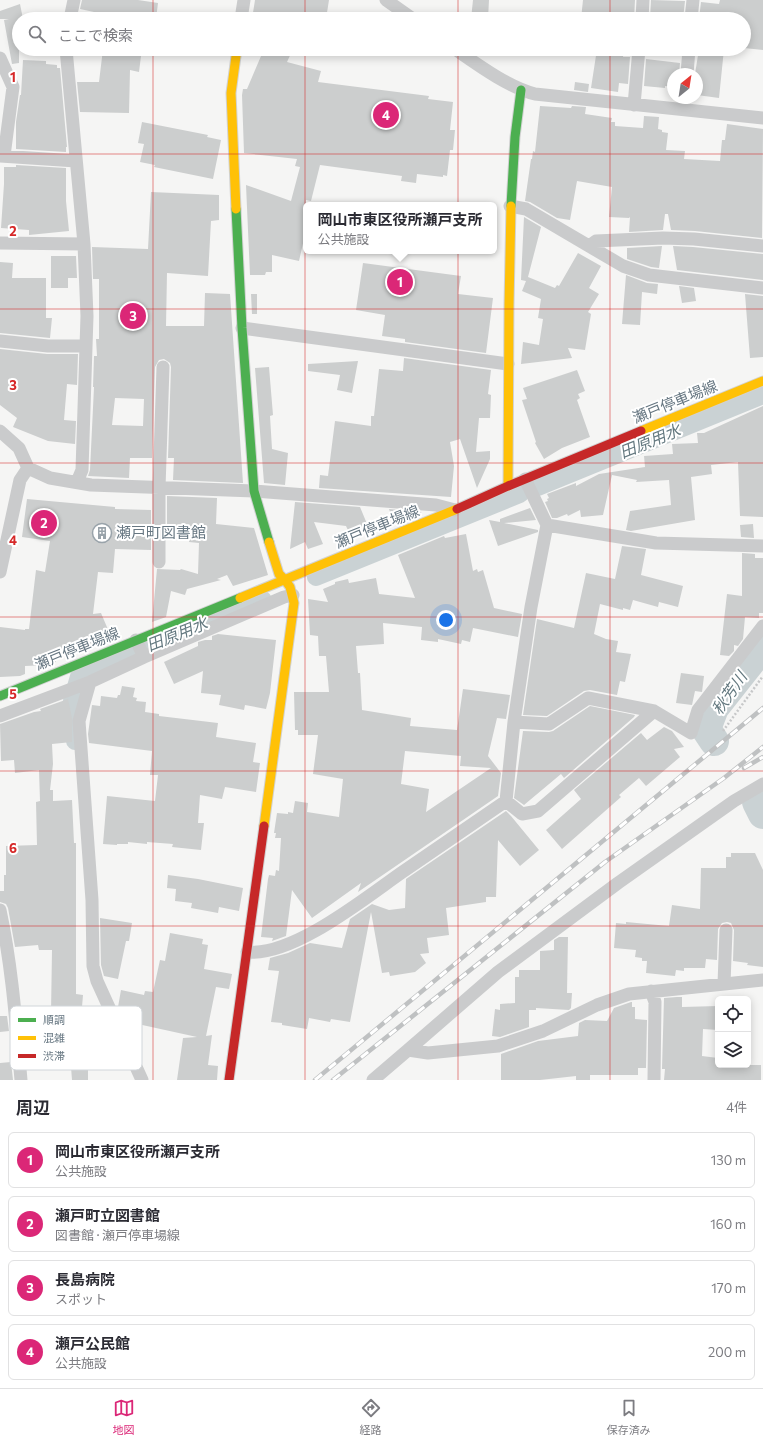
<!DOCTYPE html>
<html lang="ja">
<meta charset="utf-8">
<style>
:root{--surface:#fff;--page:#f7f7f7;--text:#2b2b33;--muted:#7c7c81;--line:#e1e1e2;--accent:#db2777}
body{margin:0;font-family:Commissioner,"Noto Sans JP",sans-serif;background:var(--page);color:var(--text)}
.controls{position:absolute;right:12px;bottom:12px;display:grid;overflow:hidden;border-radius:6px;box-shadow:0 2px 10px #0003}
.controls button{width:36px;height:36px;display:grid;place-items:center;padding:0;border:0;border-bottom:1px solid var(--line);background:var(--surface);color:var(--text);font:20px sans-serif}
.compass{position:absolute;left:667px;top:68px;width:36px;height:36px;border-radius:50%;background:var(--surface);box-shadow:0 2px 10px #0003;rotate:30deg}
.you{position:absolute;left:446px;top:620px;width:14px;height:14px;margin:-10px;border:3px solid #fff;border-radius:50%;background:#1a73e8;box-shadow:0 0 0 6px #1a73e833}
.badge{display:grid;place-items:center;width:26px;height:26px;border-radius:50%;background:var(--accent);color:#fff;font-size:13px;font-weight:700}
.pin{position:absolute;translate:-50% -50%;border:2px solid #fff;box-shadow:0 1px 4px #0006}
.popup{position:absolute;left:303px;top:202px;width:194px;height:52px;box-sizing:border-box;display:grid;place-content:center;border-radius:6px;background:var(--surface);filter:drop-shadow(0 1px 3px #0005);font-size:13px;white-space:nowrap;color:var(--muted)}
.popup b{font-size:15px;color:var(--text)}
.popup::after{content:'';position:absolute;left:50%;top:100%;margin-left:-8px;border:8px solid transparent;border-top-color:var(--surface)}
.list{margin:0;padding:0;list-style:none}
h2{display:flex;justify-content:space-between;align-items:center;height:52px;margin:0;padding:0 16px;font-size:17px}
h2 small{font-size:13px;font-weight:400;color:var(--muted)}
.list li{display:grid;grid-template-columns:26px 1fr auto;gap:12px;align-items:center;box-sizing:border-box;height:56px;margin:0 8px 8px;padding:0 8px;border:1px solid var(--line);border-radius:6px}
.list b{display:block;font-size:15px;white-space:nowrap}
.list p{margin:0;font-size:13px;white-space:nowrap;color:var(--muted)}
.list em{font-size:13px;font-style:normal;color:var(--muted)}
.icon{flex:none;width:22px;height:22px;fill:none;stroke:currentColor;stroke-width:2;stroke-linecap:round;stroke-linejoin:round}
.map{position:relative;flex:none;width:763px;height:1080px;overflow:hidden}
.search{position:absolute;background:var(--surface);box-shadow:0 2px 10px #0003;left:12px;right:12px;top:12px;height:44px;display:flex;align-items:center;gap:10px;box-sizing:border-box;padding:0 14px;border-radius:22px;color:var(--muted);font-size:15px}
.sheet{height:308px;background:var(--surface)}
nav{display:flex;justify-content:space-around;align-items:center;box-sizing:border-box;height:56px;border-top:1px solid var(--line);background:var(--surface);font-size:11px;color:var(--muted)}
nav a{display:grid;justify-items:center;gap:2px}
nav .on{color:var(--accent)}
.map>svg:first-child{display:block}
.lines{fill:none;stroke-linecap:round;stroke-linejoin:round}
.canal{stroke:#cad2d4;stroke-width:18}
.river{stroke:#cad2d4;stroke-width:30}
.building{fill:#cccece;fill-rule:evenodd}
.fast-casing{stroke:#d1d2d2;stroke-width:11}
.slow-casing{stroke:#d1d2d2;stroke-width:11}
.jam-casing{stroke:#d1d2d2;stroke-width:11}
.path{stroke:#c7c8c9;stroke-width:2.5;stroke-dasharray:2 2;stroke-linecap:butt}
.street{stroke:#cacbcc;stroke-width:13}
.fast{stroke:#4caf50;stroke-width:9}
.slow{stroke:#ffc107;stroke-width:9}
.jam{stroke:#c62828;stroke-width:9}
.rail-casing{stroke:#bfc1c2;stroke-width:4.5}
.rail{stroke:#fff;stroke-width:3;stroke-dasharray:9;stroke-linecap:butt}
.grid{fill:none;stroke:#d62828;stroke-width:1;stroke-opacity:0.55}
.labels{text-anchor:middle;stroke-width:4;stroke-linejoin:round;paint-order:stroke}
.street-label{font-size:15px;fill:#677782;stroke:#fff}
.poi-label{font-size:15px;fill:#677782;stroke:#fff;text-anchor:start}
.water-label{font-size:16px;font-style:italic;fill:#63787f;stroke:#fff}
.key{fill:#fff;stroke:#d1d6da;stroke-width:1}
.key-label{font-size:11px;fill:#677782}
.grid-label{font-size:13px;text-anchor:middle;font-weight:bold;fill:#d62828;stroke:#fff;stroke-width:4;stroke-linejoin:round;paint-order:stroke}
</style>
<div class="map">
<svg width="763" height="1080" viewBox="0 0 763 1080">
<rect width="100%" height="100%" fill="#f5f5f4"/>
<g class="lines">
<path class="canal" d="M538 487 763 395
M316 577 520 494
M75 741 72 701 80 673 263 600"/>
<path class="river" d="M714 741 706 729 714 708 763 646
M757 802 763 814"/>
</g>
<path class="building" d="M82 0H138L158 3 156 19H93L94 12 80 9Z
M255 0H329L326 19H252Z
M473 0H489L488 19H471Z
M583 0H635L634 19H581Z
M651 0 685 1 683 19H650Z
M720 0H763V50L744 48V19H699L701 2 719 4Z
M20 4 23 19H19V63L12 64 4 20 9 19H0V11Z
M103 49H139L138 56H141L139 72 130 70 129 113 80 112 77 82H99Z
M264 49H293L287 62 321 71 318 82 429 96 428 99 453 102 450 130H455L453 150H450L447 176 443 175V177L417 174 416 183 401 181 402 176 320 165 311 201 306 200V230L299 261 272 255V272H266L265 275H250L246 185 291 201 300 167 295 166 297 159 244 153 242 95 243 89H247Z
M597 49H624L623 57H630L628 84 619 83 618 92 591 88Z
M699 49H724L719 98 697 95V74H695Z
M646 59 680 63 679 74H673V87L665 86V88L644 86Z
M23 60 46 61V64L57 65V68H60L67 147H66V152L16 149V122L20 95H21Z
M575 82 589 84 588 92 574 90Z
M540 106 571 108 572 106 586 107 585 114 612 118 611 122H615V126L643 128 644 116 659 117 658 129 662 130V132L668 133 666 150 685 151 684 159 720 161 722 140H725L727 124 763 129 762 238 695 231 671 230 668 214H665L663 230 629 232 630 217 629 218 609 217 612 187 577 181 570 220 557 218 530 202 525 201 531 159H532L533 151 535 152Z
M142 122 208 135 207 137 221 140 213 179 154 167 155 165 140 162 144 144 138 143Z
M16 165 66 168V201L69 231 29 235V230L1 228 4 184V167H16Z
M151 192 219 195V220L211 221 208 276 167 273 166 326H204L205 293 230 294 243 483 173 480 174 458H168L171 367 170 363 164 359 159 360 155 367 152 458H130L129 478 88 476 90 470 94 387H93L94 356H97L96 339H99V279H93L92 247 148 249ZM115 398 144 399 143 426 112 425Z
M524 217 541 227 528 277 555 288 557 285 559 286 578 253 601 266 589 288 599 294 588 312 591 314 585 350 568 348 572 358 521 364 523 342 539 345 543 319 538 318 541 299 522 291 526 281 521 280Z
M662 246 659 268 651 267 627 259V248Z
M673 246 693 247 763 254V280L677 270Z
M51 256H76L77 278H68V288H51Z
M0 262 13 263 12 278H46V318H52L50 338 0 333Z
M363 263 461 276 458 294 493 298 486 353 405 342V339L382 336 385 315 356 310Z
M626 275 647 283 658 284 657 294 642 292 640 325 622 324Z
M679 286 694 288 696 301 682 303Z
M251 294H257V314H252Z
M745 294 763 296V357L750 358Z
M0 349 47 354H78L77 385 67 384 64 420 76 421 75 444 48 441 13 427 17 418 0 405Z
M404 358 491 370 488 394 491 395 490 418H479L476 452 490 451V459L477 488 460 439 450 442 454 466 451 497 319 488 320 475 328 476 335 421 371 426V416H374L379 369 403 371Z
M358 361 352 393 337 390 340 375 308 371V364Z
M269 367 273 415 270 416 272 449 288 453 285 485 264 483 255 368Z
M577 370 585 391 578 394 580 398 577 400 590 437 562 448 544 459 535 443 536 442 522 400 527 399 523 388Z
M763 406V517L740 516 738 462 711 465 712 474 691 477 695 520 631 531 626 530 630 511 671 505 669 480 636 482 637 480 612 475 603 515 581 517 580 510 568 516 567 514 557 518H552L545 502 548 501 547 499 549 498 547 494 576 483V486L599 474 645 467 644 456 673 454 672 444 698 443 697 433H704Z
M167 496 217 498 216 524 254 528 268 575 233 586 227 575 217 579 221 580 187 589 185 595 171 591 166 617 152 622 157 569 180 570 181 569 198 574 199 543 189 542 190 531 167 528Z
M27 499 115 507V509L151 510V550L115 549 113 573 98 572 93 614 101 613 112 639 80 652 79 649H55L56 662 48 665 25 666V674L20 676 0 677V627L25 630V629H29L36 570 45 572 50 541 22 537Z
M295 502 360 507 370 531 352 539 346 526 314 522 323 544 308 549 305 542 290 549Z
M530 508 536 520 504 523 538 530V532L498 546 489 520 500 522V519Z
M389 509 422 512 394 523Z
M753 524 754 538 741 537 740 525Z
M466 534 473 571 477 569 478 572 483 570 494 608 522 614 518 637 473 628 470 642 462 640 461 644 438 639V642L421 640 422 627 383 623 384 644 356 646 358 673H360L362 710 411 718 410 726 457 730 463 689 510 695 506 719 497 718 488 756 501 773 498 796 358 892 361 883 312 918 292 890 286 936 272 941 273 938 261 937 268 879 269 875 275 876 276 870 279 871 281 838H275L276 833H274L277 813 288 814V812L293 813 295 801 308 803 307 812 339 817 343 779 313 774 318 735H298V730H295L294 692H329L326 656H319L318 636 310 635 308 599 328 602 323 589 335 584V582L348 579 349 583 376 578 379 594 415 598 398 555 444 536 445 538ZM405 751 461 756 460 766 491 768 426 812 429 789 401 784Z
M622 546 646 549 641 575 683 586 678 607 659 602 658 607 633 600 630 610 623 608V610L600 604 594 634 606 639 618 641 616 652 631 654 625 682 620 681 617 695 590 690 584 691 547 716 523 715 537 619 574 628 586 573 615 579Z
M742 553 755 554V558H763V613H759V618L745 617 743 639 738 646 734 645V651L729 656 720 655 727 594 742 596Z
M218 634 276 640 270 693 266 709 245 705 244 710 219 705 221 695 201 693 203 671 174 684 164 662 198 646V642L205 640H212V636Z
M681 673 704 676 702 692 695 691 692 705 676 703Z
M122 686 135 688 133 697 137 698 136 701 146 702 145 712 159 714V716L218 723 216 737 256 743 253 762 260 763 256 792 225 787 222 799 200 795 198 823H204L201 850 172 847 173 844 147 842V844L128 842V844H117V845L103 844 107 796 155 801 158 775H150L152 751 89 743 88 734 92 705 100 706 101 696 117 698 118 695H120Z
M68 699 72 718V742L52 744 53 764 50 790H53V801L72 800 74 843H76V994L83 995 82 1007H94L98 1046 117 1044 127 1066 88 1070V1080H72L71 1067H63L61 1036 25 1038 23 1015 51 1013 52 950H39L38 945 15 947 8 908 6 904 0 902V891H4V875H6V846L37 845 36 802 40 801 39 770 15 773 14 760 1 761 0 724 34 712 41 711 40 709Z
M590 706 635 715 634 717 564 778 561 774 524 805 514 798 523 731 549 732 553 731Z
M664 727 672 731 684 747 674 749 680 757 646 786 639 778 619 795 621 797 562 849 546 830 581 799 574 790 641 733 647 740Z
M506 811 511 816 539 850 520 866 498 840 496 897H486V902L446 908 449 935 427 938 429 953 420 954 426 963 415 972 390 976 389 972 382 973 371 912 350 1022 331 1019 330 1022 309 1018 307 1029 282 1025V1023L271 1022 279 971 268 970 270 958 288 953 310 943 342 948 350 919 372 904 389 910 405 908 406 879Z
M731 853H755L763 870V967L747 965 748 963 733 961 734 930 731 923 727 922 722 923 718 929 717 960 706 959 705 968H684V971L676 970 675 976 646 973 647 961H642V958L635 957 636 950 614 948 616 923 626 924V922L669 926 672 905 700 909 701 868H726V857H731Z
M168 875 198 879 243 888 239 911 219 907 218 913 191 908 192 903 175 901 176 889 167 888Z
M100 918 132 923 129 941H126L118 979 104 976 101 965Z
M170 933 203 939 202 944 208 945 204 969 232 974 229 989 216 987 206 1036 212 1035 208 1065 218 1066 217 1080H177L183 1038 197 1037 124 1021 118 1007 121 990 144 995 145 991 153 992 160 960 165 961Z
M559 937H568L567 993H572L571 1008 569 1010 536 1008V1010H529V1027L500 1037 492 1036 495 1009 500 1010V1004L515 1003V977H519V970H540V951L554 950V940Z
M677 997H682V1007L718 1006V1030L703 1029 702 1056 718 1058V1065H761V1080H664L665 1069H662L664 998Z
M631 1002H632V1007H635V1019L647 1020 646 1068H638V1075H590V1080H576V1076L540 1080H501V1054L538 1041 578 1036 579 1023 585 1020 607 1021 614 1008Z
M0 1016H7L9 1031 0 1032Z
M11 1062 13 1080H0V1063Z"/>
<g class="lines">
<g class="fast-casing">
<path id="fast" d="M511 206 515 137 521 90
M236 209 242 328 254 491 269 542
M0 696 240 598"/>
</g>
<g class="slow-casing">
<path id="slow" d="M236 209 231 93 237 49
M641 431 763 381
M508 486 509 305 511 206
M240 598 457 509
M264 826 294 603 290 587 285 580 279 574 269 542"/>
</g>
<g class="jam-casing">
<path id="jam" d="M457 509 508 486 641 431
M229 1080 264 826"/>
</g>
<path class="path" d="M723 731 763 676"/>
<path class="street" d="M386 0 413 19
M70 19 74 0
M241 19 244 0
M642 19 643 0
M691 19 693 0
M66 49 84 244 87 316 82 470 77 482
M455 49C478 65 508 87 535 94L763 118
M0 58 13 87 4 156
M687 74 689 49
M634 105 639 49
M0 156 76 161
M510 206 526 209 623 266 649 275 763 288
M0 243 84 244
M589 246 596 241 663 238 694 239 763 246
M242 328 508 364
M0 341 48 346H86
M0 431 19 448 28 468 50 478 91 485 254 491 436 505 455 510
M547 525 656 543 763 546
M159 562V488L163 367
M0 572 20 480 28 468
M136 640 144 657 284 597 293 595
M90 682 79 721 92 900 93 966 97 981 142 1080
M0 716 90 682 144 657
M514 722 549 724 588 698 654 711 691 733 698 710 763 626
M506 801 522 814 538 811 654 711
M0 910C12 966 16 1023 21 1080
M247 952C292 957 364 899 401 873 436 849 471 825 506 801L514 722 531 607 547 525 525 479
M724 984 726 930
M651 991 655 1002 654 1080
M408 1050 498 972 618 883 734 801 763 784
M373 1080 408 1050 428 1053 498 1046 543 1031 597 1005 629 994 763 980"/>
<use href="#fast" class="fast"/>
<use href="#slow" class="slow"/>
<use href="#jam" class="jam"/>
<g class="rail-casing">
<path id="rail" d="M744 768 763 757
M315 1080 763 708
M333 1080 605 862 724 778 763 747"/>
</g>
<use href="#rail" class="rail"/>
</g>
<path class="grid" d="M153 0V19M305 0V19M458 0V19M610 0V19M153 49V1080M305 49V1080M458 49V1080M610 49V1080M0 154H763M0 309H763M0 463H763M0 617H763M0 771H763M0 926H763"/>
<defs>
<g id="building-ring" transform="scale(1)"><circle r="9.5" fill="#fff" stroke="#99a3aa" stroke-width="1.5"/><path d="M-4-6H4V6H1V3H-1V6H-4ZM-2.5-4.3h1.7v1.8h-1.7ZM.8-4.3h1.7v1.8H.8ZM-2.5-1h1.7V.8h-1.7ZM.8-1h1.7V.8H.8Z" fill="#99a3aa"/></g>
</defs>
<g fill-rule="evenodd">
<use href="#building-ring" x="102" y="533"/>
</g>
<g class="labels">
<g class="street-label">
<text transform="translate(675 402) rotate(-22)" y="5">瀬戸停車場線</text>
<text transform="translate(377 527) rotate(-22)" y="5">瀬戸停車場線</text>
<text transform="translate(77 649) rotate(-22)" y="5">瀬戸停車場線</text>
</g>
<g class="poi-label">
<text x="116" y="538">瀬戸町図書館</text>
</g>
<g class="water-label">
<text transform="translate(650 441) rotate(-22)" y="6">田原用水</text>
<text transform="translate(177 634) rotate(-22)" y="6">田原用水</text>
<text transform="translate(729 693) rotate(-55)" y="6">秋芳川</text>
</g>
</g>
<rect x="10" y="1006" width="132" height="64" rx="6" class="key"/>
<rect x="18" y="1018" width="18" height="4" fill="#4caf50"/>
<rect x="18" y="1036" width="18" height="4" fill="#ffc107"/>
<rect x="18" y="1054" width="18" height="4" fill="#c62828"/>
<g class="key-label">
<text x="43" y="1024">順調</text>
<text x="43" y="1042">混雑</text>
<text x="43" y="1060">渋滞</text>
</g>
<g class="grid-label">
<text x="13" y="82">1</text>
<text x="13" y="236">2</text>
<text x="13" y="390">3</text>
<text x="13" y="545">4</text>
<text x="13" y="699">5</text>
<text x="13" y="853">6</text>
</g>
</svg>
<div class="controls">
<button><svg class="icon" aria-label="locate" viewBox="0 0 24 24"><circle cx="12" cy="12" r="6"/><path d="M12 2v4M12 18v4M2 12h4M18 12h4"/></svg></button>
<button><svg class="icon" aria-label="layers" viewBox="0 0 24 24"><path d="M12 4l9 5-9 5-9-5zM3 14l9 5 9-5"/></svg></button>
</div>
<svg class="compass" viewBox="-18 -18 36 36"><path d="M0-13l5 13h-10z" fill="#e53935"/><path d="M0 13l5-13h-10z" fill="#7c7c81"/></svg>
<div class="you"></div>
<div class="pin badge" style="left:400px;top:282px">1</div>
<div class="popup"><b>岡山市東区役所瀬戸支所</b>公共施設</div>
<div class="pin badge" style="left:44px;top:523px">2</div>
<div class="pin badge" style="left:133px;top:316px">3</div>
<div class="pin badge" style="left:386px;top:115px">4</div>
<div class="search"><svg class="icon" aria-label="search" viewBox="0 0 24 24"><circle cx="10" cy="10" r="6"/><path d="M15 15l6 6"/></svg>ここで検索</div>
</div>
<section class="sheet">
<h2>周辺<small>4件</small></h2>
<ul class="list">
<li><span class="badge">1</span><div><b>岡山市東区役所瀬戸支所</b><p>公共施設</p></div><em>130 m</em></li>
<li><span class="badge">2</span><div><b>瀬戸町立図書館</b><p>図書館 · 瀬戸停車場線</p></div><em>160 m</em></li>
<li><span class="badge">3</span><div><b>長島病院</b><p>スポット</p></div><em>170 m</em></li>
<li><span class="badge">4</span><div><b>瀬戸公民館</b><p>公共施設</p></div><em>200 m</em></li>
</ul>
</section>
<nav>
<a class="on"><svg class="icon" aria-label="map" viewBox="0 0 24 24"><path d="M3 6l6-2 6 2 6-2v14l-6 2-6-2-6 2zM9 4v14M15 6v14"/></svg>地図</a>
<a><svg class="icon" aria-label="directions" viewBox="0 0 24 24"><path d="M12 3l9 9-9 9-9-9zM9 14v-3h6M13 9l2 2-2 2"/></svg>経路</a>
<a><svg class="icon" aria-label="saved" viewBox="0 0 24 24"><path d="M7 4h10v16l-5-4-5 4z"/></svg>保存済み</a>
</nav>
